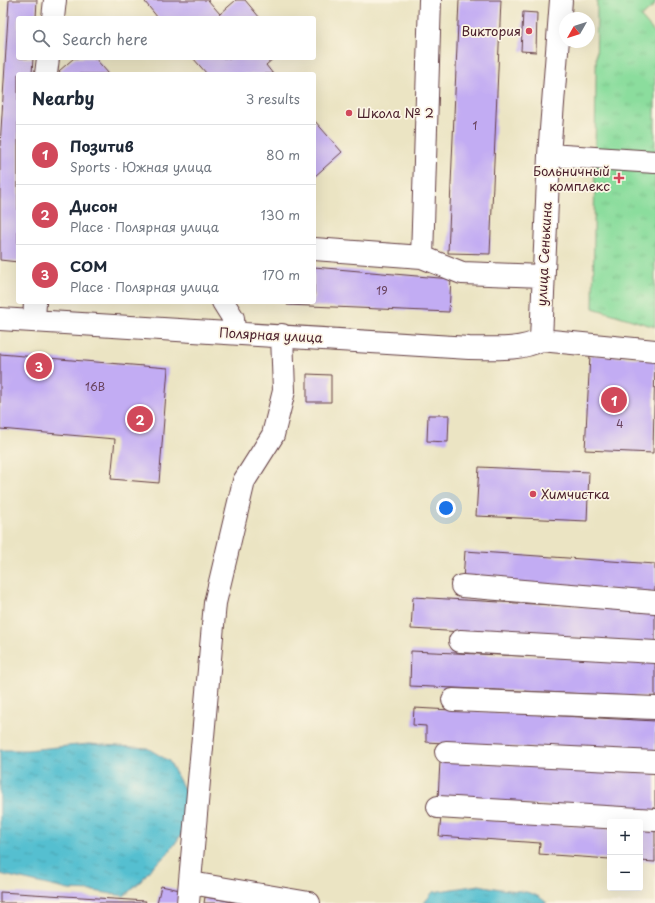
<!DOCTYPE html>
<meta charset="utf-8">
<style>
:root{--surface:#fff;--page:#f6f6f7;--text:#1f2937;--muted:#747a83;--line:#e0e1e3;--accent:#d1495b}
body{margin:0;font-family:"Playpen Sans",sans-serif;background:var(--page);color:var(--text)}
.controls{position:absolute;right:12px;bottom:12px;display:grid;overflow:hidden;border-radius:4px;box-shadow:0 4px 16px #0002}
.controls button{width:36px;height:36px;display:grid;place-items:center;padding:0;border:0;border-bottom:1px solid var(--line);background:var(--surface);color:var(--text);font:20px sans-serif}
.compass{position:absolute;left:559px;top:12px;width:36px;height:36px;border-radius:50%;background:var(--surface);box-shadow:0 4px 16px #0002;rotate:231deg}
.you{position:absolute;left:446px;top:508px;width:14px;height:14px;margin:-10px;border:3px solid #fff;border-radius:50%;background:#1a73e8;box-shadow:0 0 0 6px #1a73e833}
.badge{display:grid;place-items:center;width:26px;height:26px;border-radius:50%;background:var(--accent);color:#fff;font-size:13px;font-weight:700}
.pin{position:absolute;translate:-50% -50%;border:2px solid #fff;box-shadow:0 1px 4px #0006}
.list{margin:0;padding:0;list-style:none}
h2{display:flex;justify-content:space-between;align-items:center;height:52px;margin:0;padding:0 16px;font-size:17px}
h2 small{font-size:13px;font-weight:400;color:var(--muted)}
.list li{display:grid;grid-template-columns:26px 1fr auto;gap:12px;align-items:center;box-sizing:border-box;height:60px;padding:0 16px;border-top:1px solid var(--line)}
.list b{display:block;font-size:15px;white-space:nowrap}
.list p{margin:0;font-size:13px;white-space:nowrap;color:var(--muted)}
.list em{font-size:13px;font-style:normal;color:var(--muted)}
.icon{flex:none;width:22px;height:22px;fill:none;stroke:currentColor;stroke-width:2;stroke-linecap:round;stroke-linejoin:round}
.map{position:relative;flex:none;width:655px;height:903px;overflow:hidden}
.search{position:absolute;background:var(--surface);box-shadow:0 4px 16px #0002;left:16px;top:16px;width:300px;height:44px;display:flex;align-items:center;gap:10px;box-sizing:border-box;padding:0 14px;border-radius:4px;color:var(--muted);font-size:15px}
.panel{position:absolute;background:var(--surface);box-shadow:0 4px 16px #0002;left:16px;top:72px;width:300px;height:232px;border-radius:4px}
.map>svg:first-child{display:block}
.grass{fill:url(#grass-tufts);stroke:#6a7e64}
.water{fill:url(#water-ripples);stroke:#4f6f7e}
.building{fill:#c2acf3}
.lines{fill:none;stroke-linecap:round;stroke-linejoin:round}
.minor-casing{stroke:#623d42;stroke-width:24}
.minor{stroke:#fff;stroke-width:22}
.poi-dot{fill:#d1495b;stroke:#fcf5e5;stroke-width:1.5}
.labels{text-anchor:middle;stroke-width:3.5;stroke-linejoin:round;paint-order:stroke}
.number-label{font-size:11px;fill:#68425d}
.poi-label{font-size:13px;fill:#4a1f2b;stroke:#fcf5e5;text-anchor:end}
.street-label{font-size:13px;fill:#4a1f2b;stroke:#fcf5e5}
</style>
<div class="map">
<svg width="655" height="903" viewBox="0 0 655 903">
<defs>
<pattern id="grass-tufts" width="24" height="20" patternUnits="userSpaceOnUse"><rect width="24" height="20" fill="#8bdd9d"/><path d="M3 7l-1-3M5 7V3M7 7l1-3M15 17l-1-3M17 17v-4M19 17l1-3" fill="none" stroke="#79bd87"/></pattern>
<pattern id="water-ripples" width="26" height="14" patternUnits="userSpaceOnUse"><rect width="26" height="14" fill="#54bfd0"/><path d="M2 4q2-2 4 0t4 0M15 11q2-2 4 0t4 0" fill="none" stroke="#489ba9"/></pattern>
</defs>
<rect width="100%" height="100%" fill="#fcf5e5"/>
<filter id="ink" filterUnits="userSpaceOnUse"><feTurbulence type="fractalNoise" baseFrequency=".025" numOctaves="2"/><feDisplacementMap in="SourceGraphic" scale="8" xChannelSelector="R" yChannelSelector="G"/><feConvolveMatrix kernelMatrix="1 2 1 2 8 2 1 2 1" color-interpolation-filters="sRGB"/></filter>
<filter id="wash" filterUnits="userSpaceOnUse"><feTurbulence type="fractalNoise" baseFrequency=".012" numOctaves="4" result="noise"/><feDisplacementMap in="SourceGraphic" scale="16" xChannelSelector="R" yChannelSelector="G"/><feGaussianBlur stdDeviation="0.9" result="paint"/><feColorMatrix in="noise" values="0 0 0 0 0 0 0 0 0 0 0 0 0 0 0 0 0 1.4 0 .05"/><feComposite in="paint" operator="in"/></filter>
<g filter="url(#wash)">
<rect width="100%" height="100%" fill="#ebe4c3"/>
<path class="grass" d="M597 0H655V5L641 17 655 33V327L593 308Z"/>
<path class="water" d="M89 744 147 748 169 761 197 813 166 856 152 867 141 881 124 896 94 891 69 890 0 874V750H27Z
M479 885C489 887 499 889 508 890 524 891 535 892 547 903H424L433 892Z"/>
<g id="blocks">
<path class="building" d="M9 0H37L36 18H18V58H33L32 74H18V262L0 260V146Z
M147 0H208L220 14 236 0H245L260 18H158L145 2Z
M459 0H501L490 254 448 253Z
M523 12 537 13 536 52 521 51Z
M74 58H95L109 74H62L59 71Z
M193 58H274L266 65 273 74H207Z
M314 120 342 152 314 177Z
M314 267 451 279 449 312 287 305V302H314Z
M0 354 168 368 159 483 111 479 115 439 0 429Z
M590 355 655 359 653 453 585 450Z
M307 374 331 375V402H307Z
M428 415H449L448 442 427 441Z
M479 467 589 472 587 521 476 516Z
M465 551 655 564V593L463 580Z
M413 597 655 611V643L411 629Z
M411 651 655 662V697L410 686Z
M414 708 655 721V755L426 742V726L413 725Z
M440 761 655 773V812L438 799Z
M441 817 610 828V859L539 854 540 843 439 836Z
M640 830 655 831V862L640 861Z
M161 886 180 890 177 903H157Z
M0 892 146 901 145 903H0Z
M205 897 234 902V903H204Z"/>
</g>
</g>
<g filter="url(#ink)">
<use href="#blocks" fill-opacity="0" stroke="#623d42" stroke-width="1"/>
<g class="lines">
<g class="minor-casing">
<path id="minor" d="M53 18 55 0
M46 74 48 58
M549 155 655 162
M314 249 422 257 430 0
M422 257 462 273 543 276
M223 302 233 318 234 333
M0 319 469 348C494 348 518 351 541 340
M34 321 35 302
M541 340 549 155 561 0
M541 340 655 351
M462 586 655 602
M460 641 655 652
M453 700 655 708
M446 752 655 762
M438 807 655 820
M191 883 309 903
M188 903 215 603 244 481 273 435 284 391 282 335"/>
</g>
<use href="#minor" class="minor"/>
</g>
</g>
<g class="poi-dot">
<circle cx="529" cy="31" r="4"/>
<circle cx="349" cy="113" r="4"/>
<path d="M617 172h4v4h4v4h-4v4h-4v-4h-4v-4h4z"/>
<circle cx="533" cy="494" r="4"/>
</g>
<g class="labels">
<g class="number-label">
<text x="475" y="130">1</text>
<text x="382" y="295">19</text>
<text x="95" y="391">16В</text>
<text x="620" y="428">4</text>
</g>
<g class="poi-label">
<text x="521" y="36">Виктория</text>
<text x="357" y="118" text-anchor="start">Школа № 2</text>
<text x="610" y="176">Больничный<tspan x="610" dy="15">комплекс</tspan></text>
<text x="541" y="499" text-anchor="start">Химчистка</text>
</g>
<g class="street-label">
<text transform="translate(544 254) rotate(-87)" y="5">улица Сенькина</text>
<text transform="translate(271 335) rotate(3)" y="5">Полярная улица</text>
</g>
</g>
</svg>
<div class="controls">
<button>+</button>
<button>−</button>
</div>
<svg class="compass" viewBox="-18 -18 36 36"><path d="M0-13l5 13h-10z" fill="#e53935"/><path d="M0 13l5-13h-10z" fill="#747a83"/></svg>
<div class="you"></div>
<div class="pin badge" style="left:614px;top:400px">1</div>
<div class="pin badge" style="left:140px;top:419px">2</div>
<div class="pin badge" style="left:39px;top:366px">3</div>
<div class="search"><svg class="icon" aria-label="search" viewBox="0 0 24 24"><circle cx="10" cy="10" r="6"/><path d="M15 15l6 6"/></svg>Search here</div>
<section class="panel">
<h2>Nearby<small>3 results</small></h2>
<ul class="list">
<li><span class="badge">1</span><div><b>Позитив</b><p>Sports · Южная улица</p></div><em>80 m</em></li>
<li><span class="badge">2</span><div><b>Дисон</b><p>Place · Полярная улица</p></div><em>130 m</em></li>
<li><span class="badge">3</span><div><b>СОМ</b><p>Place · Полярная улица</p></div><em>170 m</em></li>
</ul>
</section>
</div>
